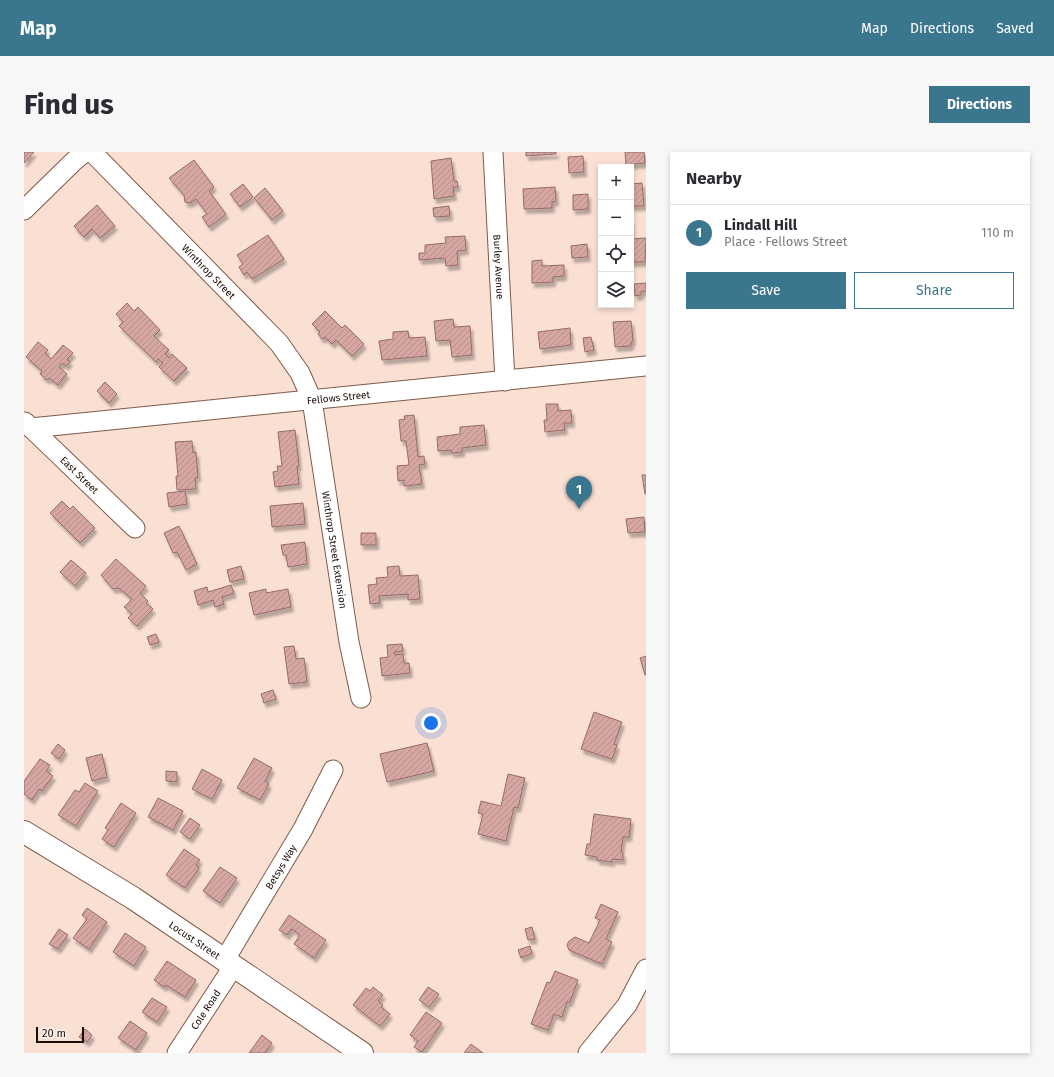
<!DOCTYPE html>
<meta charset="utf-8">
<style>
:root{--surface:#fff;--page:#f7f7f7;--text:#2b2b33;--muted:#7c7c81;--line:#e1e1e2;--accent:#3a768d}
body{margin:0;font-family:"Fira Sans",sans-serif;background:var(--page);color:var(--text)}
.controls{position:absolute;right:12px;top:12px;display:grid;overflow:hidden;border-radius:0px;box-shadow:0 2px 6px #0003}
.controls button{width:36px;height:36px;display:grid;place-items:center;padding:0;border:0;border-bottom:1px solid var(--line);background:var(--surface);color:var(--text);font:20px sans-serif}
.scale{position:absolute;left:12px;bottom:10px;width:48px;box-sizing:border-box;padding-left:4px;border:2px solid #1c0d07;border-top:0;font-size:11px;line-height:14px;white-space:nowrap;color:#1c0d07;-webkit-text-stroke:3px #faf0ec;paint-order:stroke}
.you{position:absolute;left:407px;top:571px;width:14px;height:14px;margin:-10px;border:3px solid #fff;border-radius:50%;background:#1a73e8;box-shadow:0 0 0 6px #1a73e833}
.badge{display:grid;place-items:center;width:26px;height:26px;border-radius:50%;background:var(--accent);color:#fff;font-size:13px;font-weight:700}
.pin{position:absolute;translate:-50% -33px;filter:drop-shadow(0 1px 2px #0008)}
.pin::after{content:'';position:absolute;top:21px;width:14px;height:12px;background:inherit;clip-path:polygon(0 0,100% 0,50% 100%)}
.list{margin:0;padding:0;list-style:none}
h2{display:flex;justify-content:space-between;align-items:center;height:52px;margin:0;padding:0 16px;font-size:17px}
h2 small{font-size:13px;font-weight:400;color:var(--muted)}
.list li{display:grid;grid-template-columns:26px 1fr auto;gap:12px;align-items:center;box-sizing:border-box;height:56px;padding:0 16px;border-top:1px solid var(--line)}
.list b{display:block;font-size:15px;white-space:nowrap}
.list p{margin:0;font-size:13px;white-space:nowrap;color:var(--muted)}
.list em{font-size:13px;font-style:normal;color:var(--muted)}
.actions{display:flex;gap:8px;padding:12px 16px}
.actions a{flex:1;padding:9px 0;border:1px solid var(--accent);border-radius:0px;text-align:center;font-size:14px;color:var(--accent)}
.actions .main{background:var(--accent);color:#fff}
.icon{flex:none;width:22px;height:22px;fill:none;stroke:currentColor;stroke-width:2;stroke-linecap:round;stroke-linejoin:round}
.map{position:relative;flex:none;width:622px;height:901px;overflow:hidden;border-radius:0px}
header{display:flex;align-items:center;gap:24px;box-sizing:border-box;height:56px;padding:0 20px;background:var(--accent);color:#fff}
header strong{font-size:19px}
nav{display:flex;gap:22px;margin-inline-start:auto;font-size:14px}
.intro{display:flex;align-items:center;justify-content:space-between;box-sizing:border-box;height:96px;padding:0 24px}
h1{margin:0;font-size:28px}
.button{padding:10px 18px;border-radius:0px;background:var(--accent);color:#fff;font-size:14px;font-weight:700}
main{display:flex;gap:24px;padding:0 24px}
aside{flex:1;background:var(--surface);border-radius:0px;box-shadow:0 2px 6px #0003}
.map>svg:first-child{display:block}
.building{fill:url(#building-hatch);stroke:#966b66;filter:url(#shadow)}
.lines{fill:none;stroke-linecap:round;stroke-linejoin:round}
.minor-casing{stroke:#7f5a48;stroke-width:21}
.secondary-casing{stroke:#7f5a48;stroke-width:24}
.minor{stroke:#fff;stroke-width:19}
.secondary{stroke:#fff;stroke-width:22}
.labels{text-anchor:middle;stroke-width:3.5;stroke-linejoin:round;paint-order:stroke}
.street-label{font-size:10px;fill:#1c0d07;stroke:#faf0ec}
</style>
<header>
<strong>Map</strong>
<nav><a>Map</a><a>Directions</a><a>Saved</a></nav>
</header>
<div class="intro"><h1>Find us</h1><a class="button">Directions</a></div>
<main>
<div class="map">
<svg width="622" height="901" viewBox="0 0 622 901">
<defs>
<pattern id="building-hatch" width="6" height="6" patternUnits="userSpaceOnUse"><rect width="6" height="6" fill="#d6a7a2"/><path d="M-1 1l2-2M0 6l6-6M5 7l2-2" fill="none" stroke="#b78f8a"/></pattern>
<filter id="shadow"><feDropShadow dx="2.5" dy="4.5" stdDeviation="1" flood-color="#0004"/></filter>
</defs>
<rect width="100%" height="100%" fill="#fadfd3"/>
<path class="building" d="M0 0H10L0 11Z
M502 0H532V2L502 4Z
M601 0H620L621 11 602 13Z
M559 4 560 20 545 21 544 5Z
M427 6 430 29H433L434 35H429L430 44 410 47 407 9Z
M170 8 190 35 185 39 202 62 185 75 178 65 183 62 172 47 166 51 161 50 160 43 145 26Z
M618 31 620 54H607V32Z
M219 32 229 45 216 55 206 42Z
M531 35 532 49 528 50V56L500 57 499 37Z
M241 36 259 59 248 68 230 46Z
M564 42V57L549 58V43Z
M73 53 91 74 76 86 68 77 60 85 50 74Z
M425 54 426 64 410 65 409 56Z
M607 67 608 87 622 86 621 110H607Z
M244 83 260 107 228 127 223 120 220 123 215 115 219 112 213 103Z
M441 84 442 98 433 99 434 113 422 114 421 106 395 108V101H401V93L422 91 421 85Z
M563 92 564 105 548 106 547 94Z
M518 108V114L540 113V124L529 125V130L508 131V109Z
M622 131V139L617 140V143L611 144 610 132Z
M103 151 110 159 114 155 136 178 130 184 145 198 141 202 145 206 148 202 163 216 150 229 135 215 139 211 134 207 132 210 95 174 99 170 92 162Z
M301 159 318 176 321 173 340 192 328 204 312 188 308 192 301 185 298 187 294 182 296 180 288 172Z
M429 167 430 175 446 174 448 203 428 205 426 188 412 189 410 169Z
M607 169 609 189 607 190V194L591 195 589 170Z
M546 176 547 193 516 197 514 180Z
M384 179 385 186 401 185 403 204 358 208 355 189 369 187V180Z
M567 185 570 198 561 200 559 186Z
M14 190 24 198 21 201 27 207 39 193 49 201 43 207 46 210 42 214 38 211 35 215 43 222 34 233 25 226 23 228 16 222 18 219 2 205Z
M81 230 93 242 85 251 73 239Z
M522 252H534V259L547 258 548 271H540L541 278 521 280 520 268H523Z
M390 263 394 305 400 304 401 312 395 313 398 332 380 334V328L374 329 373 314 385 313 382 289H377L375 268 381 267 380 264Z
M460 273 462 293 438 296V300L428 301 427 298 414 299 413 285 436 282V275Z
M271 278 275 314H273L275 332 251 335 249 320 254 319 253 314H258L254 280Z
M168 289 169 301 172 300 174 325 171 326 172 337 153 338 152 324H154L151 290Z
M618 323H622V342H621Z
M161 339 163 352 145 355 143 341Z
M38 349 46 357 49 354 71 376 56 391 26 361Z
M279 351 281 372 248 375 246 354Z
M620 365 621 380 604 381 602 367Z
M155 374 173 412 162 418 153 400 149 401 140 381Z
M337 381H352V393H337Z
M281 390 283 412 264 415 262 403H259L257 393Z
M92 407 122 434 116 441 124 449 122 451 129 457 113 474 104 466 108 462 100 455 108 447 95 436 89 437 77 423Z
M47 408 62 421 51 434 36 420Z
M217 414 220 427 206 430 203 418Z
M375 414 376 424 394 423 396 447 384 448V442L355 444 356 451 346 452 344 433 353 432 352 426 364 425 363 415Z
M207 433 210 441 198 445 200 452 191 455 189 448 174 453 170 439 183 435 184 440Z
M242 437V441L264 437 267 455 230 463 225 441Z
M132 482 135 490 126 493 123 485Z
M378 492 379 499 370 500 371 503 379 502 380 511H385L386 521 358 524 356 506 364 505 363 493Z
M270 494 272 507 280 506 283 530 265 532 260 495Z
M622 504V522L621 523 616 506Z
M249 538 252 547 240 551 237 542Z
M570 560 598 570 590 592 593 593 588 607 557 597Z
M403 591 410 619 363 630 356 602Z
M34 592 41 598 35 607 27 601Z
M78 602 83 625 68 629 62 606Z
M230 606 248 616 241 629 245 632 236 648 213 636Z
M16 607 26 613 22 619 29 624 18 639 15 637 8 648 0 642V629Z
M178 617 198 628 188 647 168 637Z
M142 619 153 620V630L142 629Z
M484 622 501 626 494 656 490 655 482 689 454 682 459 662 454 661 457 649 477 654Z
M61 631 74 639 52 674 34 663 51 638 55 640Z
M134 646 159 659 149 678 124 665Z
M97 651 112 661 90 695 78 687 84 678 81 676Z
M570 662 607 667 605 685H599L597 700 599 701V708L588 707V710L573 708V705L561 703 563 692H566Z
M166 666 176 673 166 687 156 680Z
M160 697 176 708 172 713 175 716 161 736 142 723Z
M196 715 213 726 196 751 179 739Z
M577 752 594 760 582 787 588 790 578 812 545 798 543 793 545 789 551 785 565 791 576 768 571 766Z
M63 756 83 770 65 797 49 786 63 767 58 763Z
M265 763 302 788 290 806 270 792 276 783 268 777 263 783 255 778Z
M508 775 511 787 504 788 501 777Z
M35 777 44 783 34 797 25 792Z
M101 781 122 795 110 814 89 800Z
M506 794 508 801 497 806 494 798Z
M143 809 172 828 161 845 142 833 140 835 130 828Z
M531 819 554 828 546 850H543L538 865 530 862 524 878 507 872 523 830 526 831Z
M349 835 359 843 354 849 359 853 357 855 366 862 356 874 329 853 342 836 346 839Z
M404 835 415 842 405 855 395 848Z
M128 846 143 855 133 870 118 860Z
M402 860 418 871 398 900 390 895 394 889 386 883Z
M106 869 123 881 112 898 94 886Z
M61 877 68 883 63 890 55 885Z
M238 883 248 891 241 901H225Z
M447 892 459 901H440Z"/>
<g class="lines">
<g class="minor-casing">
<g id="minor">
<path id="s1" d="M68 0 255 191 276 221 288 248 325 490 337 546"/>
<path id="s2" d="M469 0 481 229"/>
<path d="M0 58 49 10 61 0"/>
<path id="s3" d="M1 270 111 376"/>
<path id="s4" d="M7 276 622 214"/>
<path id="s5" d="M200 809 279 677 309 618"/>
<path id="s6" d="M153 901 209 815"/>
<path d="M564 901 603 853 622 817"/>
</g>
</g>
<g class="secondary-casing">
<g id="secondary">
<path id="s7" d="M0 680 109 746 338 901"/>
</g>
</g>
<use href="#minor" class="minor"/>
<use href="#secondary" class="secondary"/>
</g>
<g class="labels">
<g class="street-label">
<text dy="4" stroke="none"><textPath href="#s2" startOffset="115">Burley Avenue</textPath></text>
<text dy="4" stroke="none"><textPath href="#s1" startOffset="167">Winthrop Street</textPath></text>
<text dy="4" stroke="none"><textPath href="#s4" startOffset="309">Fellows Street</textPath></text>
<text dy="4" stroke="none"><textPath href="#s3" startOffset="76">East Street</textPath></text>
<text dy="4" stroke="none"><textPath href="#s1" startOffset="485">Winthrop Street Extension</textPath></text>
<text dy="4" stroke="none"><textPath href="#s5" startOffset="110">Betsys Way</textPath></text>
<text dy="4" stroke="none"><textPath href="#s7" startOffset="202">Locust Street</textPath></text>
<text dy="4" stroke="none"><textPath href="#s6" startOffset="52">Cole Road</textPath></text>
</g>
</g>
</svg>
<div class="controls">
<button>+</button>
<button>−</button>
<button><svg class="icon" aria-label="locate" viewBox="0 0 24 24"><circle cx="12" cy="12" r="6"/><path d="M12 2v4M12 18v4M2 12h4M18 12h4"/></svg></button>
<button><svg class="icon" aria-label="layers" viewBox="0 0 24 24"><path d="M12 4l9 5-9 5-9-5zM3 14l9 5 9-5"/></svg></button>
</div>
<div class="scale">20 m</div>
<div class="you"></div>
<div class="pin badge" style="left:555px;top:357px">1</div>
</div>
<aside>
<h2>Nearby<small></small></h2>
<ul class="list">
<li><span class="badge">1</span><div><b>Lindall Hill</b><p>Place · Fellows Street</p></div><em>110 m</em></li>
</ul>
<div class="actions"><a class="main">Save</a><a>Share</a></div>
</aside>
</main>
